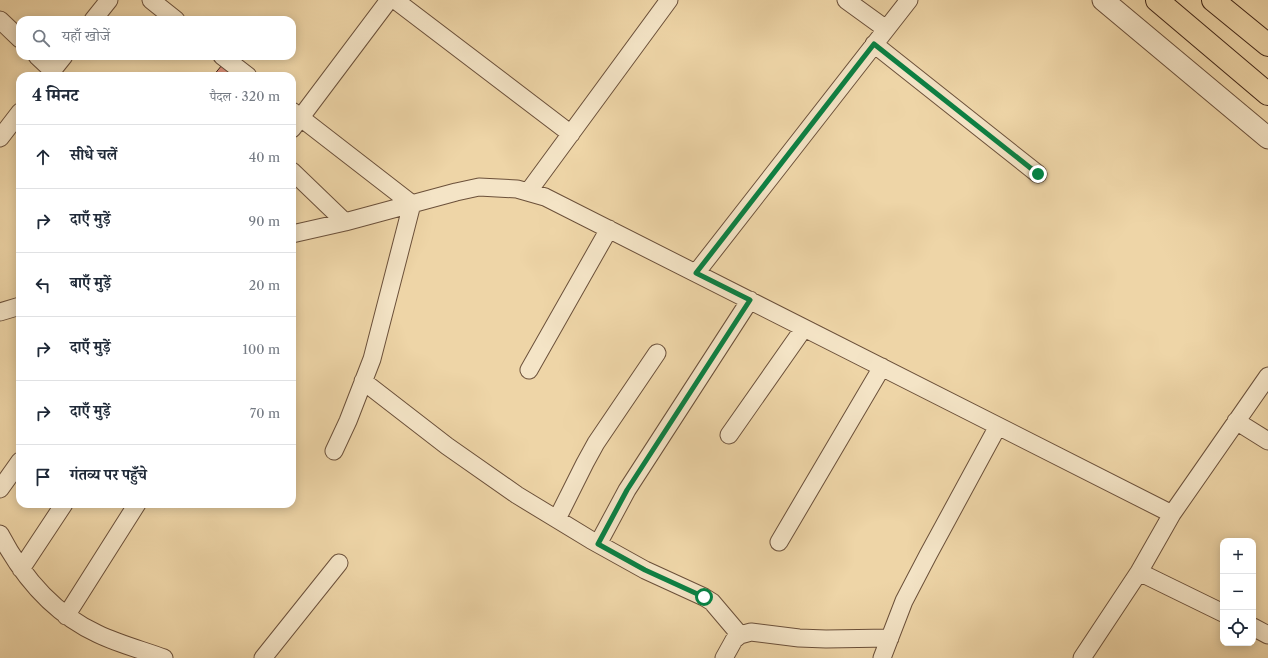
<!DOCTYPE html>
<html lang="hi">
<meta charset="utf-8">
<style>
:root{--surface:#fff;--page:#f6f6f7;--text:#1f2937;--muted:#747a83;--line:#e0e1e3}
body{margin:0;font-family:"Libre Caslon Text","Noto Serif Devanagari",serif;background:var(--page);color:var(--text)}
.controls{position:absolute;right:12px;bottom:12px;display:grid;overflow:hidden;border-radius:8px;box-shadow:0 2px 10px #0003}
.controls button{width:36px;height:36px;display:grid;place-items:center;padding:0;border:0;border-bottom:1px solid var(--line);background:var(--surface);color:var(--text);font:20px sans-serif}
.stop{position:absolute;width:12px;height:12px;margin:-9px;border:3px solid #0b8043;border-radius:50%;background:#fff}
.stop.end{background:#0b8043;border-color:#fff;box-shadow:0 1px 4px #0008}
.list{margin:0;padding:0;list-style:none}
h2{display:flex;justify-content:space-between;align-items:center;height:52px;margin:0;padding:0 16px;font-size:17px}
h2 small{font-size:13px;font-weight:400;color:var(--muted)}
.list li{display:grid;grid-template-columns:26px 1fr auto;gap:12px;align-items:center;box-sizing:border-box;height:64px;padding:0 16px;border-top:1px solid var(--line)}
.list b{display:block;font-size:15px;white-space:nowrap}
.list em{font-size:13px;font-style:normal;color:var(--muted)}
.icon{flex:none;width:22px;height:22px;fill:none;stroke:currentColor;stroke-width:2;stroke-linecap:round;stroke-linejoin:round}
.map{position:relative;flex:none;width:1268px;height:658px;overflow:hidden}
.search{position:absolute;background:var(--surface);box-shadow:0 2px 10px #0003;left:16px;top:16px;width:280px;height:44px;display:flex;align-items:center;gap:10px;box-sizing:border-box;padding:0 14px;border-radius:12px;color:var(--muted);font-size:15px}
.panel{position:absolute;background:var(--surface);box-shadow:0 2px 10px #0003;left:16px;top:72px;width:280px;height:436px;border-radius:12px}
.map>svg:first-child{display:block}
.building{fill:#d88d78;stroke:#3f2416}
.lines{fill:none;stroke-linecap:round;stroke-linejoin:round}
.minor-casing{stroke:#6b503a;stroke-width:19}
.tertiary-casing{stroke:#6b503a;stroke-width:23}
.trunk-casing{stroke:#3f2416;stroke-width:24}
.minor{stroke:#f4e4c6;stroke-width:17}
.tertiary{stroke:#f4e4c6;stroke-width:21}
.trunk{stroke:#eed5a7;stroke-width:22}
.route{stroke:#0b8043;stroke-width:5}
</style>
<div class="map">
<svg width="1268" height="658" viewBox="0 0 1268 658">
<rect width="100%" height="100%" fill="#eed5a7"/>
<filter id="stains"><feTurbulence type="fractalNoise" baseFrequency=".005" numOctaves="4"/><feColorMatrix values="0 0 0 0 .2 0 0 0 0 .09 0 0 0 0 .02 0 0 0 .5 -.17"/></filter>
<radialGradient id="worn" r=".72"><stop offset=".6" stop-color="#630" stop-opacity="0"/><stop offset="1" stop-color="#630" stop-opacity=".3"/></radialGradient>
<path class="building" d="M222 65 235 76H213Z"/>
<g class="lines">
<g class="minor-casing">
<path id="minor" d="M151 0 176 20
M395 0 571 134
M846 0 886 29
M0 20 20 39
M93 20 109 0
M874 44 1038 174
M37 56 53 71
M222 56 248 76
M48 76 64 56
M292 111 412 204 372 359 348 421 334 451
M292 129 389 0
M0 138 20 112
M292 171 345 222
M528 192 669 0
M292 234 345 222 456 192 479 187 517 189 545 197 1172 514
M696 273 909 0
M0 312 20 306
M529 370 609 229
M363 381 447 446 517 495 591 540 645 570 704 597 712 602 740 635
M1236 421 1268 441
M729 435 804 328
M0 489 20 461
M557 519 585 463 596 443 657 353
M0 534C22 576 54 614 98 634 119 644 142 650 164 658
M779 542 882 367
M598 544 627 490 750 300
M21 569 64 504
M1139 572 1223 613
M66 616 137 504
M1253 627 1268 635
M263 658 339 563
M724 658 734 640 740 635 751 632 799 638 826 639 890 638
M882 658 904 601 928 555 998 426
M1082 658 1139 572 1172 514 1268 376"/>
</g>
<g class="tertiary-casing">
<path id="tertiary" d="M1103 0 1268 138"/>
</g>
<g class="trunk-casing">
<path id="trunk" d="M1157 0 1268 94
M1213 0 1268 45"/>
</g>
<use href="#minor" class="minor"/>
<use href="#tertiary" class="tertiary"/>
<use href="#trunk" class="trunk"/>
</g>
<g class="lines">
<path class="route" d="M704 597 645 570 598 544 627 490 750 300 696 273 874 44 1038 174"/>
</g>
<rect width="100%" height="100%" filter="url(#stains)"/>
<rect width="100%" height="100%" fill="url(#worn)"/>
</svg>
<div class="controls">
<button>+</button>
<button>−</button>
<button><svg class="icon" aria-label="locate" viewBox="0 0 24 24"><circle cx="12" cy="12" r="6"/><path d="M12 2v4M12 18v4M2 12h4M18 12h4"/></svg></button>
</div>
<div class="stop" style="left:704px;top:597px"></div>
<div class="stop end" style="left:1038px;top:174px"></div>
<div class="search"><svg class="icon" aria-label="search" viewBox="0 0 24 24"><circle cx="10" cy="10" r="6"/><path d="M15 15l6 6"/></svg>यहाँ खोजें</div>
<section class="panel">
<h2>4 मिनट<small>पैदल · 320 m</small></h2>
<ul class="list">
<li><svg class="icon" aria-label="ahead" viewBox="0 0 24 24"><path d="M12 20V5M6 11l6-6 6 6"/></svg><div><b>सीधे चलें</b></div><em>40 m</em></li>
<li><svg class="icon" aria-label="right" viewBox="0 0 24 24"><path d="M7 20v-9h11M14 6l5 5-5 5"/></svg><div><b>दाएँ मुड़ें</b></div><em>90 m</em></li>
<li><svg class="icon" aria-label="left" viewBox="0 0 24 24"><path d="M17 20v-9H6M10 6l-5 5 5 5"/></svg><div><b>बाएँ मुड़ें</b></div><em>20 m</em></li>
<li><svg class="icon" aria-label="right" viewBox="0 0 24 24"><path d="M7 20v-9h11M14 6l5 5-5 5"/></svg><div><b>दाएँ मुड़ें</b></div><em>100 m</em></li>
<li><svg class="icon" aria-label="right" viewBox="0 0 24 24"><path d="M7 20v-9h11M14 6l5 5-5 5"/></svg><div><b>दाएँ मुड़ें</b></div><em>70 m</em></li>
<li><svg class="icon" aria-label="arrive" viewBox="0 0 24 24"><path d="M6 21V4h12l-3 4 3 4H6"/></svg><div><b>गंतव्य पर पहुँचे</b></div></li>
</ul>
</section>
</div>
